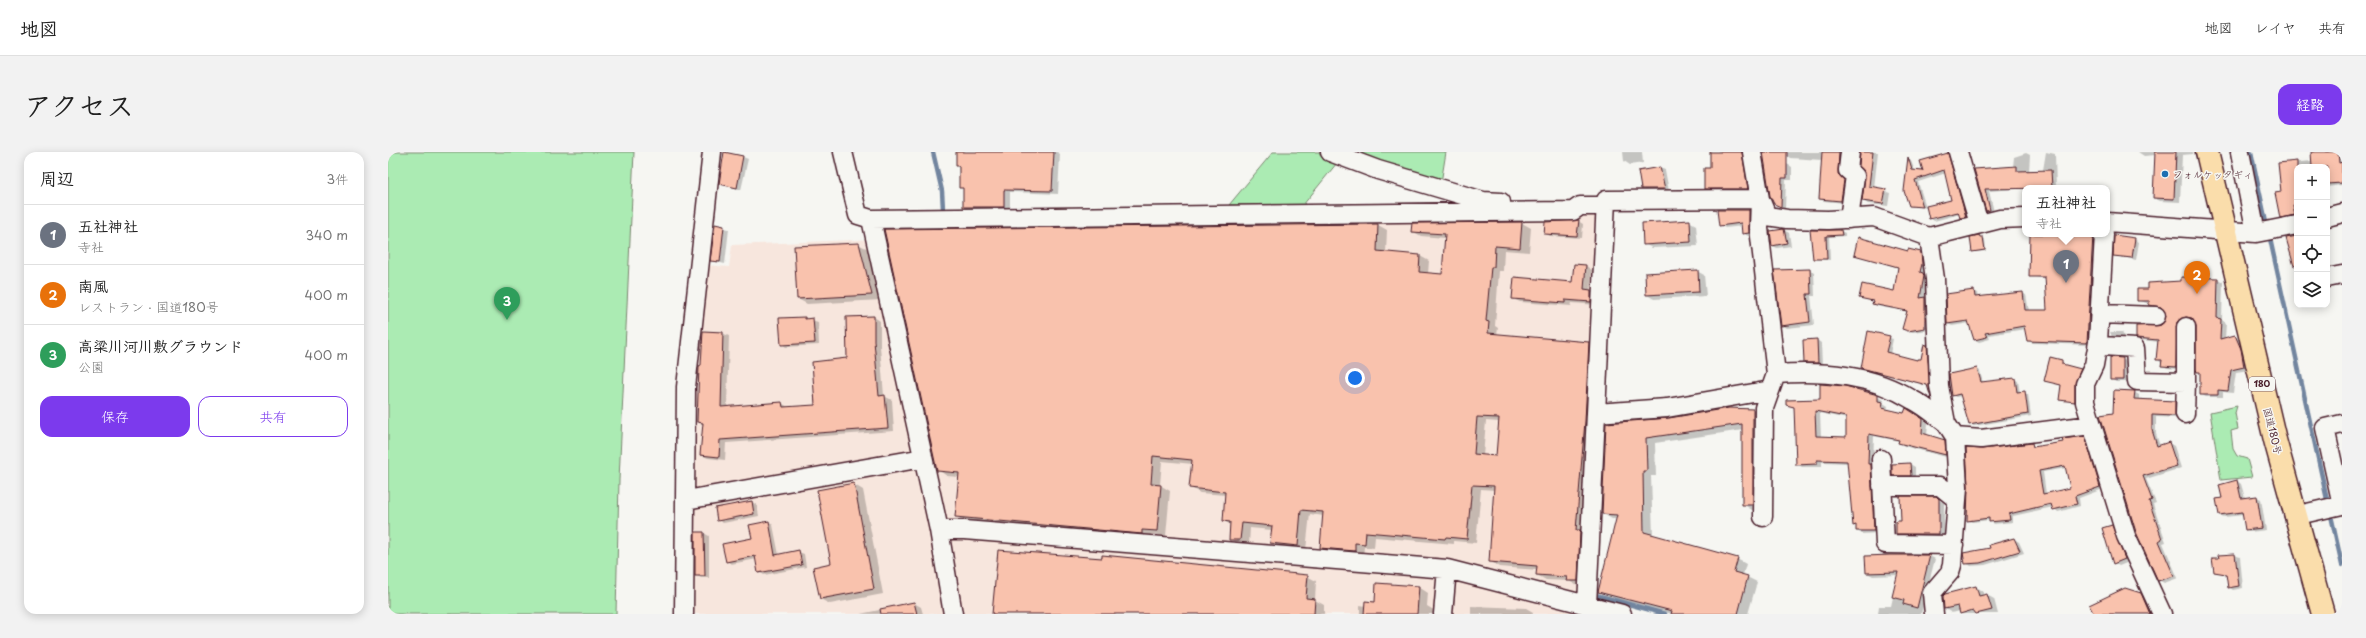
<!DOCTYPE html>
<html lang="ja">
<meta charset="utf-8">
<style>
:root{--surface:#fff;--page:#f2f2f2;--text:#222;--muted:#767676;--line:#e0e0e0;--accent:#7c3aed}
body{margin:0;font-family:"Playpen Sans","Klee One",sans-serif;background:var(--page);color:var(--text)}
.controls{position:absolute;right:12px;top:12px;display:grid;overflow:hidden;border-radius:8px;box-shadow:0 2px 10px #0003}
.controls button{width:36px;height:36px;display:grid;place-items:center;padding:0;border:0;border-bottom:1px solid var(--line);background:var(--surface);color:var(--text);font:20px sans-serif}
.you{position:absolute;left:967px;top:226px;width:14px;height:14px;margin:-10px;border:3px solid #fff;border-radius:50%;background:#1a73e8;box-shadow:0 0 0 6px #1a73e833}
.badge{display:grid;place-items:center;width:26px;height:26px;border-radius:50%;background:var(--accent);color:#fff;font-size:13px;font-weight:700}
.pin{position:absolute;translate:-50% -33px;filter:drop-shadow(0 1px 2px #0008)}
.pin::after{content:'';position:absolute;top:21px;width:14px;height:12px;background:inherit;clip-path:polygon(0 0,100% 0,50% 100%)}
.popup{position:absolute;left:1634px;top:33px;width:88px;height:52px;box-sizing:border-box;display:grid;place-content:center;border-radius:8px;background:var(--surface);filter:drop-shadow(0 1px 3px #0005);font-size:13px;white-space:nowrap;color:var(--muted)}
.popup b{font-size:15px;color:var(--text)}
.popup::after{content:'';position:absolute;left:50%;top:100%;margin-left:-8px;border:8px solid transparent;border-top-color:var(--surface)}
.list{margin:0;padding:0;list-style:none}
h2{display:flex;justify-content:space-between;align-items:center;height:52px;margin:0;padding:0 16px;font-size:17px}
h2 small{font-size:13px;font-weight:400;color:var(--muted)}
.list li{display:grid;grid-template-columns:26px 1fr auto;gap:12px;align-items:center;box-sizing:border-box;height:60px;padding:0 16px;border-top:1px solid var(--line)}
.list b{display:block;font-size:15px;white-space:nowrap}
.list p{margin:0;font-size:13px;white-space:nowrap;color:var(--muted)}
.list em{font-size:13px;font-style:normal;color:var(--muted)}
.actions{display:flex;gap:8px;padding:12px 16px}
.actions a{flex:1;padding:9px 0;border:1px solid var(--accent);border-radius:12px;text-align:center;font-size:14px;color:var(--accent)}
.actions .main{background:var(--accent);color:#fff}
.icon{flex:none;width:22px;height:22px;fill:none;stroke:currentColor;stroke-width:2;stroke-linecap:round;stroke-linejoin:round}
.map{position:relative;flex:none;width:1954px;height:462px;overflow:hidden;border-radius:12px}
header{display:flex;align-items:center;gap:24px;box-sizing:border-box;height:56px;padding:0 20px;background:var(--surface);border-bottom:1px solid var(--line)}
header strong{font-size:19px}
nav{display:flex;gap:22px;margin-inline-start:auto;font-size:14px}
.intro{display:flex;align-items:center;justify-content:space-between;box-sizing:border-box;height:96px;padding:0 24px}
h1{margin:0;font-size:28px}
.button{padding:10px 18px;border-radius:12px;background:var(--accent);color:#fff;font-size:14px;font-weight:700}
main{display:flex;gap:24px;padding:0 24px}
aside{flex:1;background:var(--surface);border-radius:12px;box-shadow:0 2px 10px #0003}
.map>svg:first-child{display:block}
.built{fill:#f7e6dd}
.green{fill:#abebb3;stroke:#7a856f}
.shadow{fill:#0003;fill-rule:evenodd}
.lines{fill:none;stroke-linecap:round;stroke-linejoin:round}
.stream{stroke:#72859f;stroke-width:4.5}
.building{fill:#f9c2ad;stroke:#4a1f2b;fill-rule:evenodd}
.minor-casing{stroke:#4a1f2b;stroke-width:21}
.highway-casing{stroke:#4a1f2b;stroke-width:25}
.minor{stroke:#f6f6f2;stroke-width:18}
.highway{stroke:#faddab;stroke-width:22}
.poi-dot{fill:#1f6fb2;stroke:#f6f6f2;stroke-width:1.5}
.labels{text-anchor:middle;stroke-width:3;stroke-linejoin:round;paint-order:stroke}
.shield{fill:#f6f6f2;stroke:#7e6067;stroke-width:1}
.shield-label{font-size:9px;font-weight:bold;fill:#4a1f2b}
.poi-label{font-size:10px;fill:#4a1f2b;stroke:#f6f6f2;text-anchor:start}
.street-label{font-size:10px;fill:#4a1f2b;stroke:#f6f6f2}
</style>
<header>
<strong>地図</strong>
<nav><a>地図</a><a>レイヤ</a><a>共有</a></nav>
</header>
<div class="intro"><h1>アクセス</h1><a class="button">経路</a></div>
<main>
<aside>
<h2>周辺<small>3件</small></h2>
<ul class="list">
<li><span class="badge" style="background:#6b7280">1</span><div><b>五社神社</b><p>寺社</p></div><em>340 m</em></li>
<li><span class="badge" style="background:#e8710a">2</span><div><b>南風</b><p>レストラン · 国道180号</p></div><em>400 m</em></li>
<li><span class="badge" style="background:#2e9e5b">3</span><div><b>高梁川河川敷グラウンド</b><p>公園</p></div><em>400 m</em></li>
</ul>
<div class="actions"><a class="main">保存</a><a>共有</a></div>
</aside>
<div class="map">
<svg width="1954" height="462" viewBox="0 0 1954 462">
<rect width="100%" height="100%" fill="#f6f6f2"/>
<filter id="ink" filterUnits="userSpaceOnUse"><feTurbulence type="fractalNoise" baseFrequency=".025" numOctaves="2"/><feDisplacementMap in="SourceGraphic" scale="8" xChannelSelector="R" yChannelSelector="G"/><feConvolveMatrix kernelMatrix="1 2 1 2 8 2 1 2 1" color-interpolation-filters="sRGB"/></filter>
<g filter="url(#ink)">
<path class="built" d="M1207 61 1213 68 1197 462H304L302 379 308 194 317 113 341 115 344 93 490 87 494 69Z"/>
<path class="green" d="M0 0H246L231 328 228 462H0Z
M885 0H937L953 6 915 53H841Z
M969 0H1058L1053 31 968 5Z
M1849 254 1847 261 1850 277 1843 279 1845 297 1849 304 1859 307 1864 325 1833 328 1822 260Z"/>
<path class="shadow" d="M569 0H669L672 2 670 42 622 40V58H582L576 55V37L572 35Z
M1235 0H1254L1255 11 1242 13 1236 9Z
M1323 0H1358L1365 39 1323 40 1317 36 1323 17Z
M1398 0H1457L1455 25 1460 32 1457 51 1436 49 1432 47 1434 8 1402 6 1398 3Z
M1473 0H1490L1486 36 1502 41 1500 54 1480 52 1475 49 1478 25Z
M1658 0 1667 2 1668 36H1652Z
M1750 0H1805V2L1794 3 1792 50 1772 49 1766 46 1768 3 1756 4Z
M1924 0H1954V33L1939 35V15H1909V66L1898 68 1893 65 1894 41 1891 12 1925 9Z
M1638 1 1642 3 1640 36 1601 39 1606 60 1599 58 1587 18 1625 15 1626 5Z
M1560 2 1564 5 1581 67 1577 68 1572 62 1546 69 1542 66 1539 56 1522 53 1520 7 1523 9 1527 19 1536 20ZM1558 21 1564 49 1538 55 1530 30Z
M355 5 360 7 353 38 332 31Z
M1399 12 1404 15V28H1398L1397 57 1386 52 1383 44Z
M1272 16 1277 18 1281 39H1259L1254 37Z
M1361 59 1366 61 1365 83 1360 84 1355 81V74L1337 76 1332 73Z
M1190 69 1195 72 1194 86 1162 84 1157 81Z
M1301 69 1308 73 1310 94 1264 96 1256 92Z
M1134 71 1143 76 1141 100 1116 98 1115 119H1111L1107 174 1110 176 1109 183 1200 191 1210 197 1198 434 1188 433 1181 429 1158 428 1149 423 1150 418 1111 415 1102 409 1107 338 1093 337 1088 391 1066 389V392L987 385 986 396 976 395 975 404 942 401 933 396 936 364 922 362 918 398 892 396 883 390 884 378 862 376 861 393 851 392 842 387 843 373 836 369 838 343 812 341 803 336 805 312 774 309 772 333 782 339 778 384 763 382V386L577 370 568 364 571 325 559 324 550 318 497 78 990 73 999 78 998 101 1032 104 1041 109 1040 122 1055 124 1057 86 1033 84 1024 79 1025 72ZM1098 269 1111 270 1109 305 1095 304Z
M327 74 341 77 337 112 324 109Z
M1396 78 1401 81 1403 94 1389 96 1385 94Z
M1423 79H1453L1457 81V84L1441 85 1442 108 1425 107Z
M1642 82H1707L1703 193 1644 191 1640 188 1637 177 1601 183 1602 187 1591 190 1587 188 1582 171 1564 174 1560 172 1559 143 1586 139 1590 141 1591 146 1634 141 1638 143 1641 159H1660L1658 127 1642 124Z
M1591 84 1597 87 1598 99 1587 100 1585 99Z
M1746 87 1751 90 1748 108 1726 103Z
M470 92 480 97 493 148 419 152 410 147Z
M1532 101 1536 103 1538 114 1536 122 1540 127 1537 146 1541 148V178L1525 180 1515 177 1520 160 1489 154 1486 150 1473 146 1506 140 1511 116 1467 102Z
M1198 114 1204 118 1202 139 1209 143V153L1184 151 1183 154 1132 150 1125 147 1185 131Z
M1422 118 1426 120 1427 144H1423L1426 173 1399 176 1394 173Z
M1309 119 1316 123 1318 144 1266 147 1259 143Z
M1794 126 1830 127 1835 130 1834 168 1838 171 1837 187 1847 184 1852 187 1861 218 1848 220 1845 241 1835 240V245H1818L1812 242 1813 221 1810 219V175L1805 167 1794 173 1792 217 1779 216 1769 207 1771 190 1754 188 1749 185 1773 174 1780 164 1775 157 1750 148 1762 138 1794 130Z
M486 165 492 169V194L496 244 504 248 506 279 338 291 337 308 320 306 313 303 316 273 310 270 314 213 334 181 341 184 339 255 394 251 401 256 428 254 460 207Z
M417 166 430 170 431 193 398 195 394 192Z
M1481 180 1505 187 1502 202 1530 210 1534 208 1539 194 1542 196 1546 247 1544 246 1540 234 1474 216Z
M1722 180H1734L1736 185H1724Z
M1429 188 1433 191 1434 213H1422L1417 210Z
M1734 207 1739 210 1740 230H1728L1723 227Z
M1673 209 1677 214 1695 219 1689 251 1672 247 1674 234 1657 228Z
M1589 217 1592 219 1595 231 1626 227 1630 229 1632 241 1640 242 1643 264 1586 274 1582 272 1574 244 1568 245 1564 243Z
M1473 239 1496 248 1495 251 1500 254 1499 258 1530 264 1540 271 1539 284 1562 292V306L1516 294 1511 289 1486 284 1485 315 1491 381 1474 382 1469 379V374L1466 373 1460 311 1434 310V315H1414L1409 312 1407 256 1399 252 1433 248ZM1432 261 1459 267V286L1433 285Z
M1746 240 1751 243V248L1787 250 1791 253V266L1768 265V282L1772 294 1781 291 1786 294 1793 316 1758 327 1768 351 1765 352 1778 390 1775 391 1790 426 1776 431 1771 428 1726 262Z
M1341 257 1365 258 1374 263 1373 358H1364L1355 352V278L1267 291 1268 324H1263L1265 384 1349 407 1358 412 1355 423 1369 430 1360 462H1284L1220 445 1211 440 1229 367H1224L1215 362 1219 272 1281 267Z
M1696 285 1700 288 1715 337 1691 346 1692 354 1670 360 1665 355 1625 364V370L1606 372 1602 368 1584 370 1580 368 1594 298 1644 292 1648 296ZM1679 316 1684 336 1658 342 1655 320Z
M1522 312 1527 315V326H1510L1505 323V313Z
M1849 329 1853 332 1857 346 1869 345 1873 347 1878 378 1862 380 1858 377 1856 363 1836 365 1831 363Z
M465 332 475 338 495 442 442 452 432 447 445 412Z
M1548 346 1556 351V384H1514L1509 381 1514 370Z
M364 350 369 353 371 364 335 371 330 368Z
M381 370 385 373 391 403 411 400 416 402 418 415 376 423 371 420 369 407 343 412 339 409Z
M1723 374 1728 377 1741 410 1731 414 1726 411Z
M316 381 321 384V426H313L308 423Z
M1626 387 1631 390 1636 401 1597 413 1583 414 1578 411Z
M1847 403 1852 405 1855 436 1845 438 1840 435 1839 423 1826 419 1831 404Z
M1542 404 1547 407 1533 462H1490L1491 454H1503L1510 423 1485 424 1479 421 1478 405Z
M919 424 928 429 927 448 936 453V462H605Z
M1031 435 1040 441 1039 454 1049 460V462H972V453L978 454Z
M1588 435 1595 439 1596 444 1599 443 1606 447 1610 462H1574L1572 459 1564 461 1557 457 1556 445Z
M1752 442 1762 448 1769 462H1707Z
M526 451 533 455 535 462H472Z
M1083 454 1138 456 1145 460V462H1083Z"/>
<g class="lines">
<path class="stream" d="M545 0 554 39 555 57
M1863 0 1879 75
M1881 82 1940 352
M1942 359 1954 413
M1204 442 1277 462"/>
</g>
<path class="building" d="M336 0 355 4 349 36 331 32Z
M568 0H666L664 39 616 38V55H575V36H571V14H568Z
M1322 0H1354L1360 37H1316V16H1322Z
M1375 0H1399V26H1394L1393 55 1386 52 1382 44Z
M1434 0H1451L1450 22 1456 28 1453 49 1431 47Z
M1472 0H1485L1481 34 1498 37 1495 52 1474 49 1477 25V20L1471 14Z
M1767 0H1788L1786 47 1765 46Z
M1923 0H1950L1951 11 1954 10V31L1939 32V15H1924Z
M1560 1 1578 65 1572 66 1570 60 1541 67 1538 54 1563 48 1556 18 1527 28 1535 55 1521 54 1516 39 1520 5 1524 18 1535 19 1532 9Z
M1909 9V52L1905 53 1907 63 1892 66 1887 41 1893 40 1890 11Z
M1629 14V19L1663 18 1664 36 1597 37 1602 58 1598 59 1586 17Z
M1272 15 1277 37H1253L1250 19Z
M1329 58H1361V81L1354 82 1353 71 1331 74Z
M1191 68 1189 84 1156 82 1157 70Z
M1302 68 1303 90 1255 93 1254 71Z
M1134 70 1132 96 1107 94 1106 115H1103L1098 169 1101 170 1100 181 1201 190 1197 269 1188 378H1192L1190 429H1178L1179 425 1148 423 1149 414 1101 410 1106 334 1084 333 1079 387 1058 385 1057 387 978 380 977 392 967 391V399L932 396 935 360 913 358 910 394 882 391 884 374 854 371 852 388H841L842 370 835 369 837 340 801 336 804 308 765 304 763 332 773 333 769 379 754 378V382L567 365 571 321 549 319 496 77 990 72 989 99 1032 103 1031 120 1054 122 1057 82 1023 80 1024 71ZM1089 265 1111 266 1108 304 1086 302Z
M327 72 336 74 332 110 322 109Z
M1396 77 1399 91 1384 94 1382 79Z
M1422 78H1453L1454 83 1438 84 1439 107H1425Z
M1642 82H1705L1699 191 1639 189 1636 174 1597 181 1599 185 1586 188 1580 169 1559 172 1558 142 1586 138 1587 145 1635 140 1637 158H1659L1657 125H1641Z
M1591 83 1592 85H1595L1597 98 1584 100 1582 85Z
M1726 83 1747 86 1744 106 1725 104Z
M1909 84V113L1906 114 1898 86Z
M1470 85 1520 99V97L1533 100 1534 112 1532 120 1535 121 1536 124 1532 146 1537 145V176L1520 179 1514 177 1519 159 1484 152 1485 149 1471 146 1474 132 1506 139 1510 115 1466 103Z
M471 91 484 143 409 147 406 94Z
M1186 112 1198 113 1196 137 1203 138V150L1177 148V151L1124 147 1126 125 1184 130Z
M1422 117 1423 142H1419L1422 170 1393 174 1386 118Z
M1310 118 1311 140 1258 143 1257 121Z
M1793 125 1830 126 1829 166 1833 167 1832 187 1847 183 1853 197 1856 215 1843 218 1840 239 1830 238V243H1812V220H1809L1808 217V175L1804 166 1798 165 1789 170 1788 215 1773 214 1774 208H1768L1770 188 1748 186V174L1773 173 1778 164 1773 155 1761 153V149H1749V137H1760V131L1793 129Z
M486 164V189L491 244 497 243 500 276 332 288 331 305 312 303 315 271 309 270 311 214 313 213 315 179 335 180 333 255 394 250 395 255 427 253 424 210 459 206 458 165Z
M417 165V167L425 166 427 191 393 193 391 166Z
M1480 179 1502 184 1498 200 1529 208V207H1533L1536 192 1539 193 1543 246 1539 233 1473 216Z
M1429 187 1430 211H1416L1415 188Z
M1662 205 1674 208V212L1693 217 1687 232V250L1671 248 1673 233 1656 229Z
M1722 205 1735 206V228H1722Z
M1589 216 1593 230 1627 226 1629 240 1637 239 1640 262 1581 273 1572 242 1564 244 1561 222Z
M1432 232 1457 234 1490 243V249L1495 250 1494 256 1516 261 1518 256 1535 267 1534 281 1557 288 1558 303 1510 291 1511 288 1481 282 1480 312H1483L1486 379H1468V373L1465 374 1459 309 1429 308V312L1408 313 1406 255 1398 253V248L1432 247ZM1427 259 1458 265V285L1428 284Z
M1726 238 1747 239 1746 247 1787 249V264L1764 263V278L1769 294 1781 290 1789 314 1755 324 1764 348 1761 349 1774 387 1771 389 1786 424 1770 429 1748 380 1712 263 1725 261Z
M1341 256 1365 257V353H1354V272L1258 286 1259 319H1255L1256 380 1350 406 1346 420 1360 424 1350 462H1283L1284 459 1210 440 1229 363 1214 362 1218 271 1281 266Z
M1697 284 1712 335 1687 344 1689 352 1665 358 1663 352 1621 362 1622 368 1601 370V366L1579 369 1580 334 1578 296 1594 297 1644 291 1645 295 1675 290 1674 287ZM1677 314 1682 336 1655 342 1651 319Z
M1522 311 1523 324H1504V312Z
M1849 328 1853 346 1869 344 1874 376 1857 378 1854 360 1831 363 1828 347 1834 346 1831 333Z
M466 331 486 437 432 447 425 415 443 411 429 338Z
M1512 344H1548L1551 347V382H1508V369H1513Z
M364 349 366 362 329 369 327 356Z
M381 369 387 403 411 398 414 413 370 421 367 404 338 410 334 392 364 386 361 373Z
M1724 373 1737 407 1725 412 1714 376Z
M307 380H316L317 424H307Z
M1626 386 1632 399 1592 411 1577 412 1575 401 1602 396 1601 393Z
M610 398 714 406V403L920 423 918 446 927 447 926 462H604Z
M1847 402 1851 434 1840 436 1838 422 1826 420 1824 406H1831L1830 403Z
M1502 403H1542L1529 456 1515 452 1516 448 1504 445 1510 420 1478 421 1477 404Z
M988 431 1031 434 1029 462H976L977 449 987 450Z
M1588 434 1591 444 1599 442 1604 458 1588 462 1585 458 1572 462 1570 454 1556 457 1555 444 1557 442Z
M1737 436 1753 441 1762 462H1706L1701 453Z
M526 450 529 462H493L492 457Z"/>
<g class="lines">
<g class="minor-casing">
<path id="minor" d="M455 0 470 63 483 67 551 378 565 462
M942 0 990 18 1095 49 1113 50
M1364 0 1372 47 1371 76 1388 222 1376 256 1375 365
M1570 0 1591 72
M1852 0 1868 81
M1372 47 1379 64 1399 67 1440 68 1486 65 1541 85 1612 67 1637 66
M1939 65 1954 61
M483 67 1185 59 1192 54H1218
M1461 67 1467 24 1460 18 1462 0
M1719 70 1868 81 1909 73
M1716 82 1710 190 1706 213 1697 232V250L1738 384 1774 462
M1541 85 1547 127 1551 234 1558 271 1567 285 1570 335 1564 413 1562 420 1544 441 1546 462
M1939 126 1954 123
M1713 162 1768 164
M1710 190 1714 194 1747 196 1749 229 1798 230V175
M1388 222C1436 219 1483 222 1525 248 1537 254 1547 263 1558 271
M1208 261 1279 256 1377 239 1381 240
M1797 262 1798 230
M1567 285 1593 287 1703 273
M1493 307 1497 392 1566 393
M1494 334H1552L1568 347
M298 348 535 306
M1906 364 1954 353 1937 276 1954 272
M551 378H576L1059 417 1234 462
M1199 453 1218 48 1372 47
M296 462 298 235 324 0
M1055 462 1059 417"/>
</g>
<g class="highway-casing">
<path id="highway" d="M1819 0 1887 288 1935 462"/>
</g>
<use href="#minor" class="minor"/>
<use href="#highway" class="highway"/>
</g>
</g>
<circle class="poi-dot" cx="1777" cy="22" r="4"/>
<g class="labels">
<rect class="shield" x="1861" y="225" width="26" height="14" rx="3"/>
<g class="shield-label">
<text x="1874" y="235">180</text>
</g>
<g class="poi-label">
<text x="1785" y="26">フォルケッタギィ</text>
</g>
<g class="street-label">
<text transform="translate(1885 279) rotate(76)" y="4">国道180号</text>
</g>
</g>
</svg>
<div class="controls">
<button>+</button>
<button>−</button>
<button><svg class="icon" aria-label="locate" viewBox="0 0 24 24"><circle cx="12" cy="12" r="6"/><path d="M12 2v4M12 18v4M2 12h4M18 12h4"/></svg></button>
<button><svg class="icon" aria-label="layers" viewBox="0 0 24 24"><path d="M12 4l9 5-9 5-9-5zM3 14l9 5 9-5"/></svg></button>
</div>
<div class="you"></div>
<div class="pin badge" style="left:1678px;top:131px;background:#6b7280">1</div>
<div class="popup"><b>五社神社</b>寺社</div>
<div class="pin badge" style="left:1809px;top:142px;background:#e8710a">2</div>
<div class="pin badge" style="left:119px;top:168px;background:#2e9e5b">3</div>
</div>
</main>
